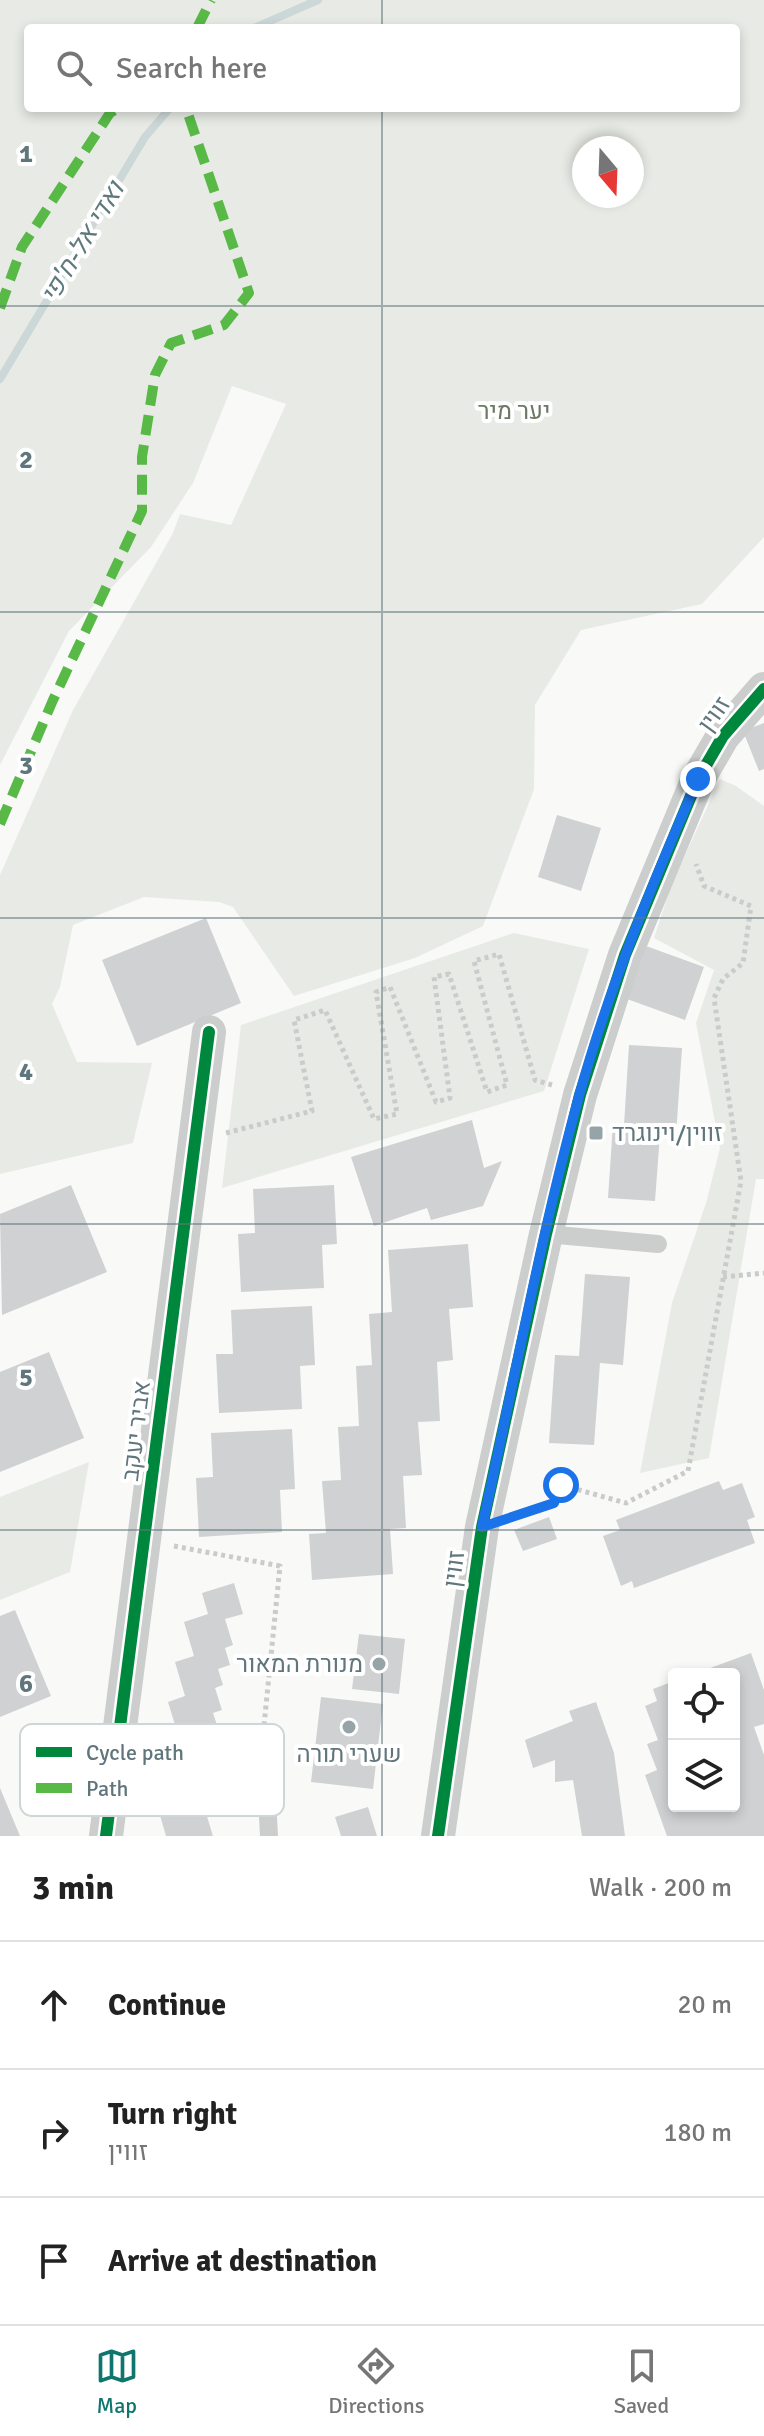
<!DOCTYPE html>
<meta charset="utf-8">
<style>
:root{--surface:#fff;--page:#f2f2f2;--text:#222;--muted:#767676;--line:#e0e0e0;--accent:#0f766e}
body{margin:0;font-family:Signika,Heebo,sans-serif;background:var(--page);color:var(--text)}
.controls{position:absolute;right:24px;bottom:24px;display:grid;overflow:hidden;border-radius:8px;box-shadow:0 4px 12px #0003}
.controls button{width:72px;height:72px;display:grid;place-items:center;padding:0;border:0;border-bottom:2px solid var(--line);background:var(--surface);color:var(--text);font:40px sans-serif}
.compass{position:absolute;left:572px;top:136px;width:72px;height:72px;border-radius:50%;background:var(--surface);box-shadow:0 4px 12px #0003;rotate:161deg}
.stop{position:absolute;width:24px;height:24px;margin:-18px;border:6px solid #1a73e8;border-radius:50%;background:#fff}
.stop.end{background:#1a73e8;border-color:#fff;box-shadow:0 2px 8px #0008}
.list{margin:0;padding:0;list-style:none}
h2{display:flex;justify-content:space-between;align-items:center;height:104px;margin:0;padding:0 32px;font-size:34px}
h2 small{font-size:26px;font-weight:400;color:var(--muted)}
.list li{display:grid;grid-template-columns:52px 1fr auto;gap:24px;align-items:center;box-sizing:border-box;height:128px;padding:0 32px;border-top:2px solid var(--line)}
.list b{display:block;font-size:30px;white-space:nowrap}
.list p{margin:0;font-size:26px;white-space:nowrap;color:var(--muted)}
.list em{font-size:26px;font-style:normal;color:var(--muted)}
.icon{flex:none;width:44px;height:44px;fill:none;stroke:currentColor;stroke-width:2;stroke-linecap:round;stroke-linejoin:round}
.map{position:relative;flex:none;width:764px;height:1836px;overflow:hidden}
.search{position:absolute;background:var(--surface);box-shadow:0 4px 12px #0003;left:24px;right:24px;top:24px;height:88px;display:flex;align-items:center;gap:20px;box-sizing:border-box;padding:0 28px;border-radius:8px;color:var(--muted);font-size:30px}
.sheet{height:488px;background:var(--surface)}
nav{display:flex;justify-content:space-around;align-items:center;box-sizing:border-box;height:112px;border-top:2px solid var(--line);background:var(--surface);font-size:22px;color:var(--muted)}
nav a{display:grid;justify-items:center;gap:4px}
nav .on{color:var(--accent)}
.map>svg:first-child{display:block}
.green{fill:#e8ebe5;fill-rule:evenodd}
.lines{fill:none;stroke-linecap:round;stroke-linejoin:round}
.stream{stroke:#ccd7d8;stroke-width:8}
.building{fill:#cfd1d2}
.path{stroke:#cacccc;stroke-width:5;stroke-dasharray:4 4;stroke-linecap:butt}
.lane{stroke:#cccece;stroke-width:18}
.street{stroke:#cccece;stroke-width:34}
.quiet{stroke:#58b947;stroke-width:10;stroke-dasharray:20 10;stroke-linecap:butt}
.cycleway-casing{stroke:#fff;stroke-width:17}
.cycleway{stroke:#00873e;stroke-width:12}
.route{stroke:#1a73e8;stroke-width:10}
.grid{fill:none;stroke:#60767c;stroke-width:2;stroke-opacity:0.55}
.poi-dot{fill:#96a4a7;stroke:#fff;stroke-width:3}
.labels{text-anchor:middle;stroke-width:8;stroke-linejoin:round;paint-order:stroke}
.park-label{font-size:24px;fill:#6c7a64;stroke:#fff}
.street-label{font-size:24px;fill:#60767c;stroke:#fff}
.poi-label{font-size:24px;fill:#60767c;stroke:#fff;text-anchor:start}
.water-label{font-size:26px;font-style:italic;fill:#5f7a7c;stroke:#fff}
.key{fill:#fff;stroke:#cfd6d8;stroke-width:2}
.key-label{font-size:22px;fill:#60767c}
.grid-label{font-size:26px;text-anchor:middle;font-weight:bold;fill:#60767c;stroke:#fff;stroke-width:8;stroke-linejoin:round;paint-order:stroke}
</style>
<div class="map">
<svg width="764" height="1836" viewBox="0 0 764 1836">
<rect width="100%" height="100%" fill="#f9f9f8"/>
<path class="green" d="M0 0H764V537L702 604 581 630 535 705 534 789 483 926 415 958 294 996 233 907 219 902 144 897 73 925 60 987 52 1004 77 1062 152 1063 133 1143 0 1174V875L73 710 173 533 180 514 231 525 286 404 232 386 193 483 151 547 69 631 0 765ZM736 28V108H28V28ZM632 148V196H584V148Z
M720 779 736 786 764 806V1179H756L709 1458 640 1473 672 1303 706 1203 720 1148 696 1023 714 970 654 938 671 886Z
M514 933 589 949 544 1091 222 1188 241 1025Z
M89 1462 70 1572 0 1600V1497Z"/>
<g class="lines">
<path class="stream" d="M254 28 318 0
M0 379 145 137 170 108"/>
</g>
<path class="building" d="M764 723V769L759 771 743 731Z
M557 815 601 828 581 891 538 877Z
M206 918 241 1003 137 1046 102 960Z
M646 946 704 967 685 1020 627 999Z
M629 1045 682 1048 676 1135 660 1134 655 1201 608 1198 613 1124 624 1125Z
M472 1120 484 1168 502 1161 483 1206 431 1220 427 1208 374 1226 351 1157Z
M71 1185 107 1272 2 1315 0 1214Z
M334 1185 337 1244 322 1245 324 1288 241 1292 238 1234 255 1233 253 1189Z
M468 1244 473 1307 449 1309 453 1360 437 1362 440 1421 418 1422 422 1475 403 1476 406 1528 390 1529 393 1574 312 1580 309 1534 326 1533 322 1481 341 1480 338 1427 359 1426 356 1366 372 1365 369 1314 392 1312 388 1250Z
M585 1274 630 1277 623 1365 600 1363 594 1445 549 1443 555 1355 579 1356Z
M312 1306 315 1365 300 1366 302 1409 219 1413 216 1354H233L231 1310Z
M49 1352 84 1438 0 1472V1372Z
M292 1429 295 1489 280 1490 282 1532 199 1537 196 1478 213 1477 211 1433Z
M719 1481 723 1490 742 1483 755 1517 747 1520 755 1543 634 1588 632 1581 621 1586 603 1536 620 1530 616 1520Z
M549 1517 557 1539 523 1551 514 1530Z
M234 1583 243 1614 225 1619 233 1645 225 1648 230 1665 218 1669 223 1685 215 1688 222 1710 213 1713 219 1731 211 1733 219 1759 212 1761 221 1790 201 1797 213 1836H166L157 1805 177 1799 162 1747 180 1741 168 1702 185 1696 175 1662 194 1656 184 1622 208 1614 202 1593Z
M15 1610 51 1696 0 1717V1616Z
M359 1634 405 1639 399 1694 352 1689Z
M751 1653 764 1690V1724L754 1727 764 1755V1836H667L645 1775 657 1770 647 1744 658 1740 645 1706 657 1701 653 1689 674 1681V1806H734V1674H694Z
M321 1697 383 1704 373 1789 311 1782Z
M596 1702 614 1753 625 1836H582L573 1780 555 1782V1760L533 1768 525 1740 573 1721 569 1711Z
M0 1788 20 1836H0Z
M368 1807 377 1836H341L335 1817Z"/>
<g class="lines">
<path class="path" d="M226 1133 312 1111 294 1020 325 1010 374 1119 397 1114 376 992 390 987 436 1102 450 1098 434 977 449 974 487 1092 507 1085 474 961 499 954 535 1080 552 1085
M723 1277 764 1273
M513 1517 554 1503 561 1485 626 1503 688 1471 741 1181 714 998 723 979 743 963 751 906 704 886 696 864
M174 1546 280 1566 260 1765 263 1779"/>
<path class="lane" d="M546 1234 658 1244
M267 1799 269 1836"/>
<path class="street" d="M106 1836 209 1032
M438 1836 482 1527 546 1234 580 1095 625 955 698 779 723 736 764 689"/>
<path class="quiet" d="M197 28 211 0
M0 308 22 247 110 113 118 108
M0 824 53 700 142 511V457L155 375 171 343 224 325 249 293 186 108"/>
<g class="cycleway-casing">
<path id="cycleway" d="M106 1836 209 1032
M438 1836 482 1527 546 1234 580 1095 625 955 698 779 723 736 764 689"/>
</g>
<use href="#cycleway" class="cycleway"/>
</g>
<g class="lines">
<path class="route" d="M561 1485 554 1503 482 1527C514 1383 540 1238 579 1096 609 987 653 882 698 779"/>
</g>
<path class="grid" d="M382 0V28M382 108V1836M0 306H764M0 612H764M0 918H764M0 1224H764M0 1530H764"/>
<g class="poi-dot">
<rect x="588" y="1125" width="16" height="16" rx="4"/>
<circle cx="379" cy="1664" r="8"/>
<circle cx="349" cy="1727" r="8"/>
</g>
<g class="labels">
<g class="park-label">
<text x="514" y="419">יער מיר</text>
</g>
<g class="street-label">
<text transform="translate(714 714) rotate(-54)" y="8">זווין</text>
<text transform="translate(136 1431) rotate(-83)" y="8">אביר יעקב</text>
<text transform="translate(454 1569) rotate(-82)" y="8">זווין</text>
</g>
<g class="poi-label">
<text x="612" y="1141">זווין/וינוגרד</text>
<text x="363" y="1672" text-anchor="end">מנורת המאור</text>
<text x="349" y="1762" text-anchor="middle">שערי תורה</text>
</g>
<g class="water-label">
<text transform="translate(82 242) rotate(-59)" y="9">ואדי אל-ח'פי</text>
</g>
</g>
<rect x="20" y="1724" width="264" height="92" rx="12" class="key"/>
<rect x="36" y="1747" width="36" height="10" fill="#00873e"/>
<rect x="36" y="1783" width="36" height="10" fill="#58b947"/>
<g class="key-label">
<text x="86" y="1760">Cycle path</text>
<text x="86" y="1796">Path</text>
</g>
<g class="grid-label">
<text x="26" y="162">1</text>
<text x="26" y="468">2</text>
<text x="26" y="774">3</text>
<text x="26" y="1080">4</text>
<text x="26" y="1386">5</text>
<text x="26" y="1692">6</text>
</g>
</svg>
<div class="controls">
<button><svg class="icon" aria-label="locate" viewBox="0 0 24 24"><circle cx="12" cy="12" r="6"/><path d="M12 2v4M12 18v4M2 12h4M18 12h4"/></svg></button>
<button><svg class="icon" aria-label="layers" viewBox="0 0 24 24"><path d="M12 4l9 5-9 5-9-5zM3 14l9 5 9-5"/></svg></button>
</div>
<svg class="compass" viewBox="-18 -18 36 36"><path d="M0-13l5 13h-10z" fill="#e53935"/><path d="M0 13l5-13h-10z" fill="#767676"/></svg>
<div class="stop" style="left:561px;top:1485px"></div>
<div class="stop end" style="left:698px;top:779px"></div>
<div class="search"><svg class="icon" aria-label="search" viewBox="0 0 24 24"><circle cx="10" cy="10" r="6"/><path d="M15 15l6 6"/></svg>Search here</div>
</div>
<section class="sheet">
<h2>3 min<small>Walk · 200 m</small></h2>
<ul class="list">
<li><svg class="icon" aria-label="ahead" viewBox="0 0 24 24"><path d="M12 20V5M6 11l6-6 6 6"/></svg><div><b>Continue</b></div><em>20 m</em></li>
<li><svg class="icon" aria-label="right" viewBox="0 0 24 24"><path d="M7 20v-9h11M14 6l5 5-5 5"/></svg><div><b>Turn right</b><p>זווין</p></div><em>180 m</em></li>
<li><svg class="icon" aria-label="arrive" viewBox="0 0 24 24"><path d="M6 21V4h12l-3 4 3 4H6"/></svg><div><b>Arrive at destination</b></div></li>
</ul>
</section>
<nav>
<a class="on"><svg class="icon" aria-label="map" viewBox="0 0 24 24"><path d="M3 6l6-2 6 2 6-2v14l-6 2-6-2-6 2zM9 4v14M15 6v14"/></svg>Map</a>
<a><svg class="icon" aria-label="directions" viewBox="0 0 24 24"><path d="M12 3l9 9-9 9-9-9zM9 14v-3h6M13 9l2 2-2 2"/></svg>Directions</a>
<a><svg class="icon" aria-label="saved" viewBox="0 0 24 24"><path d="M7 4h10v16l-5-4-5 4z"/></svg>Saved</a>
</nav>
